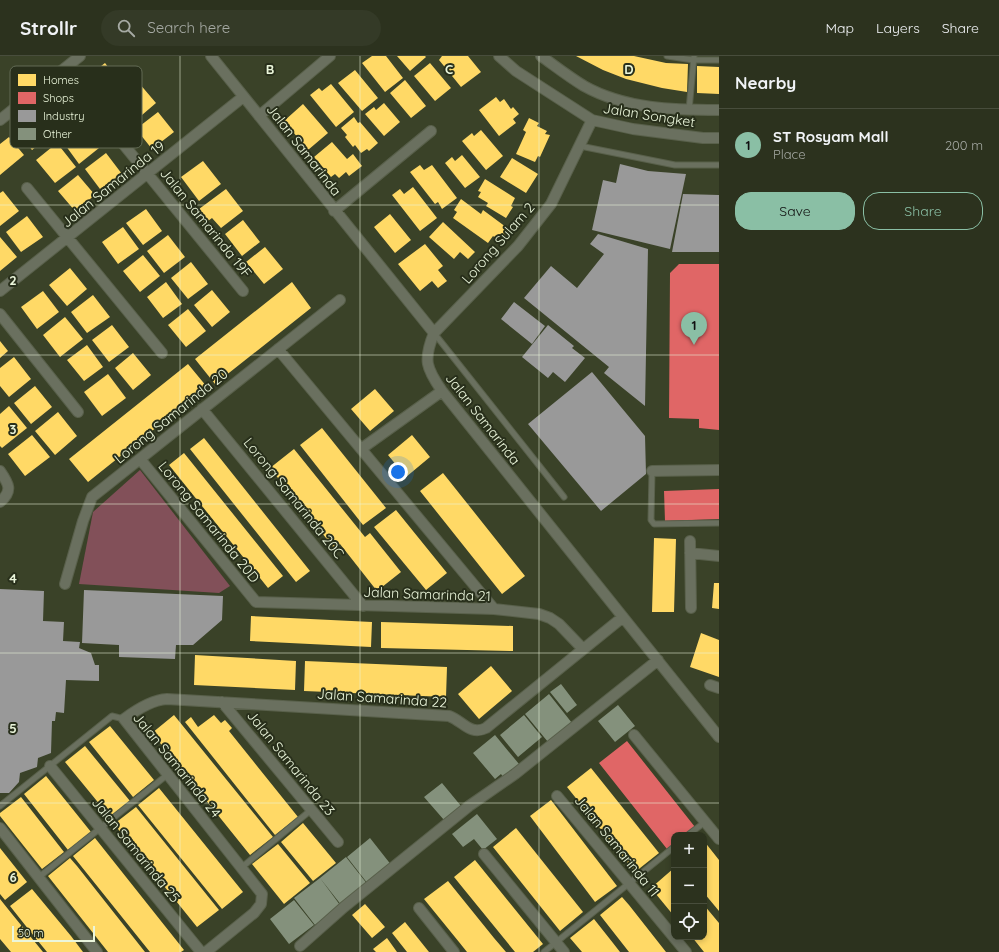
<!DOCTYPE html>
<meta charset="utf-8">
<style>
:root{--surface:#2c321e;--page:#343a27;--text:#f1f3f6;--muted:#a6aaa4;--line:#484d3c;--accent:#8abfa5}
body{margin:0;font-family:Quicksand,sans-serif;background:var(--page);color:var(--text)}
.controls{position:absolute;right:12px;bottom:12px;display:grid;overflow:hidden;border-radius:8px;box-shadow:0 2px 6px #0003}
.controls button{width:36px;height:36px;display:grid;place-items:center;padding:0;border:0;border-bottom:1px solid var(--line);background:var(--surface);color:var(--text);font:20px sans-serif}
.scale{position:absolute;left:12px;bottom:10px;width:83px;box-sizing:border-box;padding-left:4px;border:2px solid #ebf6db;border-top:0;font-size:11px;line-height:14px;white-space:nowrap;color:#ebf6db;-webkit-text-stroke:3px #282f1b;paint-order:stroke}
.you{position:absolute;left:398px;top:416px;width:14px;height:14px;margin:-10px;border:3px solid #fff;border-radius:50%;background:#1a73e8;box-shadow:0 0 0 6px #1a73e833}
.badge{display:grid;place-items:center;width:26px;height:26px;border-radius:50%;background:var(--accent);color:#111;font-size:13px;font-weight:700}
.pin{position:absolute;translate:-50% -33px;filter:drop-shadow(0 1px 2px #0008)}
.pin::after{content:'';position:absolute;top:21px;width:14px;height:12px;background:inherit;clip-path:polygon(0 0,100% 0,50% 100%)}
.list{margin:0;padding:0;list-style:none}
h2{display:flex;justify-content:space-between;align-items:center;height:52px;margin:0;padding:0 16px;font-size:17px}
h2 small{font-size:13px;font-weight:400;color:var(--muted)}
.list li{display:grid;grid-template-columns:26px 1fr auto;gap:12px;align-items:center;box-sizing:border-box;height:72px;padding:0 16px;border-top:1px solid var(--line)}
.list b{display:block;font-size:15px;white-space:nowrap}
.list p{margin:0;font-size:13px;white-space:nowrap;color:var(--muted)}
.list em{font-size:13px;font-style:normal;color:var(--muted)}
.actions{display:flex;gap:8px;padding:12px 16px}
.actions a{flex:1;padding:9px 0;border:1px solid var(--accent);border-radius:16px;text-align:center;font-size:14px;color:var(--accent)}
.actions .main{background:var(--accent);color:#111}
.icon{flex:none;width:22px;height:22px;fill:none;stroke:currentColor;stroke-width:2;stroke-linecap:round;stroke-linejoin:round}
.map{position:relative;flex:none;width:719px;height:896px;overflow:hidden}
header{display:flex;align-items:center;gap:24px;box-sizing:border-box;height:56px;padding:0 20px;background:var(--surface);border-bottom:1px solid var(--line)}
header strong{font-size:19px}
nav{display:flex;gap:22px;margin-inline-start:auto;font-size:14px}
.search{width:280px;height:36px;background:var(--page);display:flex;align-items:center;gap:10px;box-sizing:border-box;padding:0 14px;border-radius:22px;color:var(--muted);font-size:15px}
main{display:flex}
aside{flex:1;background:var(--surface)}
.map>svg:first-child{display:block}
.green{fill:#825059}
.homes{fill:#ffd966}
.shops{fill:#e06666}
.industry{fill:#999}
.building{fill:#84917c}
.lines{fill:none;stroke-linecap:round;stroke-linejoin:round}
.service-casing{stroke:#59604b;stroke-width:7}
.minor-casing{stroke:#59604b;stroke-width:12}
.service{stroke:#6a705f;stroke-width:5}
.minor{stroke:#6a705f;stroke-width:10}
.grid{fill:none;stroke:#ebf6db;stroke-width:1;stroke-opacity:0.55}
.labels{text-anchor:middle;stroke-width:4;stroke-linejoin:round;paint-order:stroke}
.street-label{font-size:14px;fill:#ebf6db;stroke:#282f1b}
.key{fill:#282f1b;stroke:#626b55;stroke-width:1}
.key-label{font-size:11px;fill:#ebf6db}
.grid-label{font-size:13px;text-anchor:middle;font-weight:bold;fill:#ebf6db;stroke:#282f1b;stroke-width:4;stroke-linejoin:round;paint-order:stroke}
</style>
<header>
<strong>Strollr</strong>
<div class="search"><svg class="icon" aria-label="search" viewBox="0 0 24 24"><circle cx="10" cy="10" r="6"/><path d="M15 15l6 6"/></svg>Search here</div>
<nav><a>Map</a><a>Layers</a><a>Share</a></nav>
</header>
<main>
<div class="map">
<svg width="719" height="896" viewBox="0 0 719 896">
<rect width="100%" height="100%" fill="#3a4228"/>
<path class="green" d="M140 414 230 530 219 537 79 528 93 456Z"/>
<path class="homes" d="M372 0H386L403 22 385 36 362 7Z
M397 0H425L426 1 410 15Z
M442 0H468L481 16 461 31 439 4Z
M576 0H634L666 7 688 8 687 36 662 32 626 23 603 14Z
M105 7 120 26 32 94 17 75Z
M430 7 451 32 435 45 414 20Z
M697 10 719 11V38L697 37Z
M355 14 378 42 362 55 338 27Z
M405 24 426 50 411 62 390 37Z
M139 27 156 47 135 65 118 44Z
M331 28 354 56 336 71 310 39 319 32 322 35Z
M496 41 500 46 504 43 511 53 513 51 519 58 513 63 516 67 499 80 479 54Z
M384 47 400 66 384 80 365 58 374 51 376 54Z
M303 48 328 77 308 94 284 65Z
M158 56 174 76 152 93 136 73Z
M354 61 358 67 360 66 378 87 369 95 367 93 361 97 355 89 353 91 345 81 347 79 341 72Z
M529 62 539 67 537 70 547 75 545 78 550 79 540 101 538 100 535 106 516 98 526 76 523 74Z
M83 71 99 92 79 108 63 86Z
M481 74 503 100 486 114 462 85 472 77 474 80Z
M9 81 24 99 0 119V88Z
M332 86 347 103 353 98 362 110 349 120 346 116 339 122 335 118 331 121 314 101Z
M57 87 76 111 55 127 36 104Z
M106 97 122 118 100 133 85 113Z
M462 99 480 121 465 132 445 107 452 101 455 105Z
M512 102 538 118 526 137 500 121Z
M203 105 221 128 199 145 181 121Z
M420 109 424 114 432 109 457 142 442 153 438 146 435 148 410 116Z
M78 119 95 139 75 155 58 135Z
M485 123 515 142 511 150 513 151 506 162 486 150 488 147 478 141 481 136 478 135Z
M413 131 437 162 420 175 392 139 400 133 404 138Z
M226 133 243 155 221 172 212 162 204 168 195 156Z
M3 135 19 155 0 170V137Z
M461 143 481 158 483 154 510 174 501 186 493 180 488 187 453 162 457 156 454 154Z
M146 153 162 175 143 189 126 167Z
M390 158 411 184 395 197 374 171Z
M27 160 43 181 21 196 6 176Z
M243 164 260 186 242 200 225 178Z
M443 166 475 196 468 203 460 196 454 203 429 181Z
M123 171 139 193 118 208 102 186Z
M168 179 185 201 164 217 147 195Z
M0 181 17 201 0 215Z
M425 188 443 210 438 214 447 225 438 232 432 225 420 235 398 208Z
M265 191 283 213 264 228 246 206Z
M143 199 160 220 140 236 123 215Z
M191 206 208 228 188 243 171 222Z
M70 212 87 233 67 250 49 229Z
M166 226 182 248 163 262 147 241Z
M292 226 311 252 215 328 195 303Z
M212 234 230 256 212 271 194 249Z
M43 235 59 256 37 273 21 251Z
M93 239 110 261 87 277 71 256Z
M188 253 206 275 186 291 168 269Z
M65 261 83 283 60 301 43 279Z
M112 269 129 291 109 306 92 284Z
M0 285 8 295 0 302Z
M87 289 103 311 84 325 67 304Z
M133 297 151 319 133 334 115 312Z
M14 301 31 323 9 341 0 330V312Z
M188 308 207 331 88 426 69 403Z
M108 318 126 342 102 360 84 336Z
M35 330 52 351 31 368 14 347Z
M375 333 394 355 370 375 351 353Z
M9 350 27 372 2 392 0 390V358Z
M58 356 77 380 55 399 35 375Z
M322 372 386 452 363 469 300 389Z
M32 379 50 401 25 420 8 398Z
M412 379 430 401 406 421 388 399Z
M204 382 310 515 296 526 190 393Z
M294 393 365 481 370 477 401 516 377 535 340 488 334 492 270 412Z
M184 397 283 520 268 532 169 409Z
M443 417 525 520 502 538 420 435Z
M396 454 447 517 426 534 374 471Z
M654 482 676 483 674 556H652Z
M714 527H719V553L712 552Z
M251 560 372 566 371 591 250 585Z
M381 566 513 570V595L381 592Z
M701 577 719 584V621L690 611Z
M195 599 296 605 295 634 194 629Z
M305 605 447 611 446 641 304 635Z
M491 610 512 635 479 663 458 638Z
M174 659 273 781 250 799 152 677Z
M214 659 221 667 225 664 232 672 229 675 298 761 275 779 185 666 191 661 198 671Z
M110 670 154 724 133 741 89 686Z
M85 690 130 745 110 761 65 706Z
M591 712 659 797 635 816 567 731Z
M46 720 91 776 68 794 24 738Z
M159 732 243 836 222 853 138 749Z
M21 741 64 796 42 813 0 760V757Z
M551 744 617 830 595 846 530 760Z
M136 751 219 854 197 871 114 768Z
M303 767 336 807 313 825 281 786Z
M516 772 583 856 560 875 493 791Z
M95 782 184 894 181 896H150L73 800Z
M704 785 719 804V855L704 837Z
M278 788 310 827 284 848 252 808Z
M0 792 27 826 5 844 0 838Z
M70 802 77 810 145 896H108L48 820Z
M475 804 543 888 533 896H515L454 821Z
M674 812V860L651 832Z
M448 825 494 882 506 896H467L459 886 424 843Z
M32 833 71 880 83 896H47L29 874 10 850Z
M622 841 629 849 666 896H629L600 859Z
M0 843 12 858 43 896H11L0 883Z
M365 848 385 871 372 882 352 859Z
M704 849 719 867V896H704L692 881H704Z
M594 863 613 887 620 896H582L570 882Z
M405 866 429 896H407L392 877Z
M387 882 397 896H376L373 893Z"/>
<path class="shops" d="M679 208H719V374L699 372V363L669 362 670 217Z
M719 433V463L665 465 664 435Z
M627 685 695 771 685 779H674V788L667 793 599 707Z"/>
<path class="industry" d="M620 108 648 115 686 118 670 193 592 174 603 124 616 127Z
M683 138 719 139V196H672Z
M598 178 648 193 645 350 604 317 609 311 524 242 551 210 577 232 604 198 590 188Z
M514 246 545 270 532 288 501 263Z
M548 269 574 290 572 292 585 302 565 326 553 316 548 322 522 301Z
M592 316 645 380 646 418 601 455 528 368Z
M0 533 44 535 43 565 64 566 63 585 80 586 79 592 91 597 95 609H99V625L66 624 64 657 56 656 55 665H52L51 697 38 702 37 711 20 717 19 726 9 737H0Z
M84 534 223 540 222 564 193 589H176L175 603 119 601V589L82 587Z"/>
<path class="building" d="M561 628 577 649 567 657 550 636Z
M549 638 572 667 548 686 525 658Z
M618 649 635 670 615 686 598 665Z
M524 659 542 681 518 701 500 679Z
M495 679 519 708 503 721 501 718 495 723 473 697Z
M442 727 461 750 444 764 424 741Z
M477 758 497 783 483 794 474 783 463 791 452 778Z
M370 782 392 810 368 828 347 801Z
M346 801 368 829 342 850 320 822Z
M320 822 340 849 315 869 294 842Z
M294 844 314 869 289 888 270 863Z"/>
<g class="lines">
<g class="service-casing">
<path id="service" d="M667 0 693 4H719
M689 54 694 0
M580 90 675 109H719
M434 277 564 441
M652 415 651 464 654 468 719 467
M0 750 112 660 124 663
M688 779 705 766
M241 812 311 754
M39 821 167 719
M544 896 674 791"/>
</g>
<g class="minor-casing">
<path id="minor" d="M211 0 434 277C423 304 426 312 442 335L719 681
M499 0 516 15 592 64 633 73 703 82H719
M541 0C555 10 569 21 584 30 625 53 674 54 719 54
M259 60 330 0
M102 62 243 235
M0 64 80 0
M27 132 162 297
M334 155 431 75
M0 235 243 41
M0 258 78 356
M434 277 518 190 551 148 592 64
M278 293 494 553
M202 353 363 550
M361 393 442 335
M140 403 256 546 494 553 539 558 550 562 559 568 583 593
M0 415C9 428 13 435 0 446
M652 415 719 414
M690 485 691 552
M690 497 719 500
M65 528 83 465 92 441 340 244
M710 629 719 632
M222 646 338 786
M634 679 719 783
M50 710 201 896
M557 740 686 896
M0 772 97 896
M484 798 564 896
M419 852 454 896
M300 890 344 851 469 750 515 718 658 604
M206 896 254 857 261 848 262 838 124 663C136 654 151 644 167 643L449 660C463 665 470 680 486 672L623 561"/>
</g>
<use href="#service" class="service"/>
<use href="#minor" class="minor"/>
</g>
<path class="grid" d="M180 0V896M360 0V896M539 0V896M0 149H719M0 299H719M0 448H719M0 597H719M0 747H719"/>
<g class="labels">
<g class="street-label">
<text transform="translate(649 59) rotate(9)" y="5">Jalan Songket</text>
<text transform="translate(304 94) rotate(52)" y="5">Jalan Samarinda</text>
<text transform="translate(113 128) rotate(-39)" y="5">Jalan Samarinda 19</text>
<text transform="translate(206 167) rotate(51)" y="5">Jalan Samarinda 19F</text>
<text transform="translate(498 187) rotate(-49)" y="5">Lorong Sulam 2</text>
<text transform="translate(171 360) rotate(-39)" y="5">Lorong Samarinda 20</text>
<text transform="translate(483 363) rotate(52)" y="5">Jalan Samarinda</text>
<text transform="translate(294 442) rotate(51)" y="5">Lorong Samarinda 20C</text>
<text transform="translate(209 466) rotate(51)" y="5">Lorong Samarinda 20D</text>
<text transform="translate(427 538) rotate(2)" y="5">Jalan Samarinda 21</text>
<text transform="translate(382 642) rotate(4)" y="5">Jalan Samarinda 22</text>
<text transform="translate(291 707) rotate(51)" y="5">Jalan Samarinda 23</text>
<text transform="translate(177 709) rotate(51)" y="5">Jalan Samarinda 24</text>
<text transform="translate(617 790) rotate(51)" y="5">Jalan Samarinda 11</text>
<text transform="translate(136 794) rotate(51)" y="5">Jalan Samarinda 25</text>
</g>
</g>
<rect x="10" y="10" width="132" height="82" rx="6" class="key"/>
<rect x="18" y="18" width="18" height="12" fill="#ffd966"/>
<rect x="18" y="36" width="18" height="12" fill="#e06666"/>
<rect x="18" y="54" width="18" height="12" fill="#999"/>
<rect x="18" y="72" width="18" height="12" fill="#84917c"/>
<g class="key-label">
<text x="43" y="28">Homes</text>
<text x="43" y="46">Shops</text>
<text x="43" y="64">Industry</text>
<text x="43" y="82">Other</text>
</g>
<g class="grid-label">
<text x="270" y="18">B</text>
<text x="449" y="18">C</text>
<text x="629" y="18">D</text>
<text x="13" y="229">2</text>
<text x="13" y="378">3</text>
<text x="13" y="527">4</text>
<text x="13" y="677">5</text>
<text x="13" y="826">6</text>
</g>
</svg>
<div class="controls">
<button>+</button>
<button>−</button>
<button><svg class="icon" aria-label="locate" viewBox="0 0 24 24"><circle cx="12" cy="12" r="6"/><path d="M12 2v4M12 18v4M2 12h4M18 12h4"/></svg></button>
</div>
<div class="scale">50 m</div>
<div class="you"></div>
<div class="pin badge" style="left:694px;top:289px">1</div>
</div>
<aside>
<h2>Nearby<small></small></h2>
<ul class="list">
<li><span class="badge">1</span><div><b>ST Rosyam Mall</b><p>Place</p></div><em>200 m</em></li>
</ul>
<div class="actions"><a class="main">Save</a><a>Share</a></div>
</aside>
</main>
